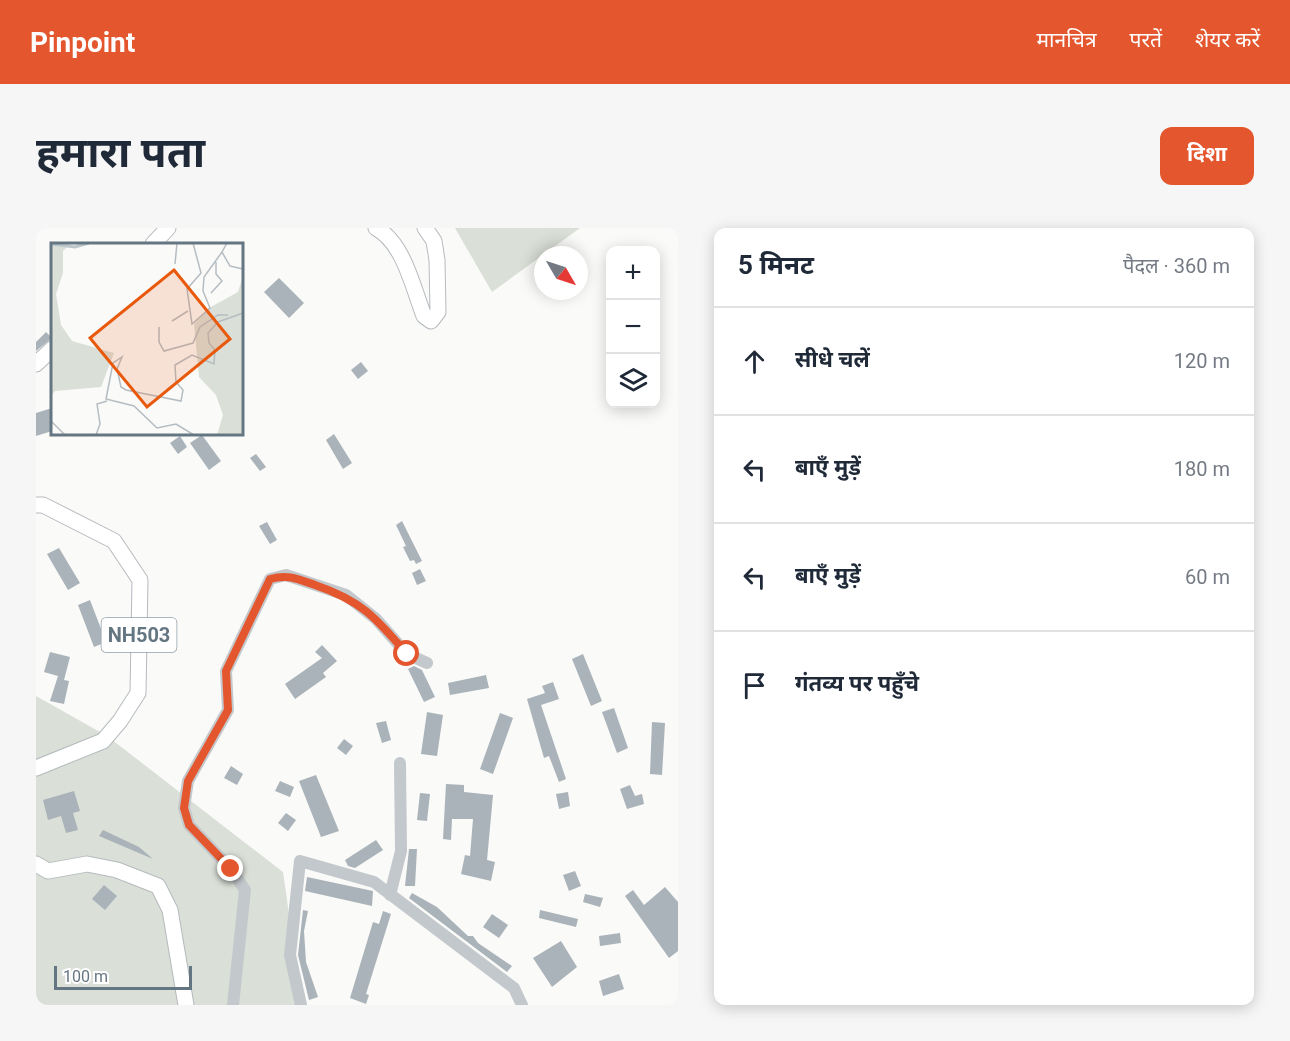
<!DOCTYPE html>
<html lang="hi">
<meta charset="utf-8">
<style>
:root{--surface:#fff;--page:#f6f6f7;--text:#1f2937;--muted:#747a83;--line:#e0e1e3;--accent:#e4572e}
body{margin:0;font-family:Roboto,"Noto Sans Devanagari",sans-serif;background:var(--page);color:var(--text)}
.controls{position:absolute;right:18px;top:18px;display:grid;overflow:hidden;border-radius:12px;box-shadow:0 3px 15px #0003}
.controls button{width:54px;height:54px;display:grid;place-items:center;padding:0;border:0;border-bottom:2px solid var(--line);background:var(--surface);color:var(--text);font:30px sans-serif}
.compass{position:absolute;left:498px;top:18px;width:54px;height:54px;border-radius:50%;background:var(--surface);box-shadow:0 3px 15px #0003;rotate:129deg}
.scale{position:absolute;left:18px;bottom:15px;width:138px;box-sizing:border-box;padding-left:6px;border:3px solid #657683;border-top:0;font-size:16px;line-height:21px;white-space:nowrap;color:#657683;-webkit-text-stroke:4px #fff;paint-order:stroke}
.stop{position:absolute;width:18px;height:18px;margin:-14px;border:4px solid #e4572e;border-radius:50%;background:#fff}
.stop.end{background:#e4572e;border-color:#fff;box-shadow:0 2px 6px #0008}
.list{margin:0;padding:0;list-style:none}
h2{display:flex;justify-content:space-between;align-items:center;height:78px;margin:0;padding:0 24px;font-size:26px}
h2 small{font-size:20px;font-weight:400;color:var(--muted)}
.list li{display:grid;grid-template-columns:39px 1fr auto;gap:18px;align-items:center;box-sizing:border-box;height:108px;padding:0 24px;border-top:2px solid var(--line)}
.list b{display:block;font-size:22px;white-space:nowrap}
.list em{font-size:20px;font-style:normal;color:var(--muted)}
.icon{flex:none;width:33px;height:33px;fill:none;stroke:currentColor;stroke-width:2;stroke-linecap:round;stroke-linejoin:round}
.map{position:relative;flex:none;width:642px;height:777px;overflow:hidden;border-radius:12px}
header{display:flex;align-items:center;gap:36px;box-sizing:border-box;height:84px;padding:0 30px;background:var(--accent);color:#fff}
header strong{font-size:28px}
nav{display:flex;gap:33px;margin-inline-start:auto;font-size:21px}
.intro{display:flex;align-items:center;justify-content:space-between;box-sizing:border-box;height:144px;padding:0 36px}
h1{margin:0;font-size:42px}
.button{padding:15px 27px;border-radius:12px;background:var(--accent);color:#fff;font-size:21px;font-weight:700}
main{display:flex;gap:36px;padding:0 36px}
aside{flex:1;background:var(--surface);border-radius:12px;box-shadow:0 3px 15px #0003}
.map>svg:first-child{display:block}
.green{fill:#dadfd7}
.building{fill:#aab3b9}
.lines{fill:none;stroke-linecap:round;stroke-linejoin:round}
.major-casing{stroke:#b5babe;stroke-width:17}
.minor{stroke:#c3c8cc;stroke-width:12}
.major{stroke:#fff;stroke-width:15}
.route{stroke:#e4572e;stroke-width:8}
.labels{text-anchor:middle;stroke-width:6;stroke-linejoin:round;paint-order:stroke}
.shield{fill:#fff;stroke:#939fa8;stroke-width:1.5}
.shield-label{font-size:20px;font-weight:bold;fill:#657683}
.inset-river{fill:none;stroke:#bbc7cb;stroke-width:3}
.inset-road{fill:none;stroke:#b5bdc2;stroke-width:1.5}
.view{fill:#e8590c;fill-opacity:0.15;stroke:#e8590c;stroke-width:3}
.inset-edge{fill:none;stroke:#657683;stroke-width:3}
</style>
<header>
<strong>Pinpoint</strong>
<nav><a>मानचित्र</a><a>परतें</a><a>शेयर करें</a></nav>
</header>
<div class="intro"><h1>हमारा पता</h1><a class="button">दिशा</a></div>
<main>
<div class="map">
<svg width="642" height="777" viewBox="0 0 642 777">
<rect width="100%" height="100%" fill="#fafaf8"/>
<path class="green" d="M419 0H544L456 64Z
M0 468 71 508 247 644 266 777H0Z"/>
<path class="building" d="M243 50 268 75 253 90 228 64Z
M10 104 16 110 0 123V114Z
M325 134 332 143 322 151 315 142Z
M16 180V203L0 208V185Z
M298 206 316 235 307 241 290 212Z
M166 207 185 233 173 242 154 215Z
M144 208 151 219 142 226 134 215Z
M220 226 230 239 224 243 214 230Z
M366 293 386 333 380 336 378 332 374 333 367 319 370 318 360 297Z
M231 294 241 312 234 316 223 298Z
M23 320 44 355 32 362 11 326Z
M384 341 390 353 381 357 376 345Z
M54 372 70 414 58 419 42 377Z
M286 417 301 433 287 445 290 449 259 471 249 456 286 430 279 424Z
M14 424 34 429 28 452 33 453 28 476 14 473 22 448 8 444Z
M547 426 566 473 555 478 536 431Z
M378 438 386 442 399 469 388 474 372 441Z
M450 447 453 460 414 467 412 455Z
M517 454 523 471 505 477 530 551 523 554 513 528 508 530 491 471 509 465 506 458Z
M578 480 592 520 581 525 566 484Z
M391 484 407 487 401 528 385 526Z
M464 485 477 490 457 546 444 541Z
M350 493 355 512 346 515 340 495Z
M616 494 629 495 626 547 614 546Z
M308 511 317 518 310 527 301 520Z
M195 538 207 546 201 557 188 550Z
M280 547 303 603 285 609 263 553Z
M244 553 258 559 254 569 239 563Z
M410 556 428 557V564L457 567 451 632 459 634 455 653 425 646 429 627 434 628 437 591H416L415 612 407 611Z
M594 557 599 568 606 566 608 576 591 581 584 561Z
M38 563 44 583 37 585 42 602 30 605 25 588 12 592 7 572Z
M532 564 534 578 523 581 520 566Z
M384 565 394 566 391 593 381 592Z
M250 585 260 592 252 603 242 595Z
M67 602 103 619 117 631 63 608Z
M340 612 347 622 319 640 312 638 309 632Z
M373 621H381L379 658H369Z
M539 643 545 658 533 663 527 647Z
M271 649 337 663 336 678 269 663Z
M68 657 81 668 69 682 56 671Z
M629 659 642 674V723L633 730 589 668 597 662 608 677Z
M376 665 401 679 432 708H437L442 715 476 738 471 744 373 670Z
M549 666 567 670 564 679 547 674Z
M267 682 272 683 268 703 270 734 282 769 273 772 262 727Z
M504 682 542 691 540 699 503 690Z
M347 683 355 686 330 766 333 767 330 776 314 770 337 694 343 696Z
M456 686 472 697 463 710 447 699Z
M584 705 585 715 564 718 563 708Z
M525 713 541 739 516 759 497 730Z
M583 746 588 761 567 768 563 753Z"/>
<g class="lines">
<g class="major-casing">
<path id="major" d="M340 0C368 15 377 60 388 88L395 93 402 84 401 32 398 13 389 0
M117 16 132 0
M0 136 16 121
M0 277H7L78 313 104 352 102 465 84 493 67 513 0 540
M0 636 12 643 51 636 81 642 122 658 134 682 150 777"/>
</g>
<path class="minor" d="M354 667 365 623 364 535
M197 777 209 662 195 641 153 597 148 580 152 553 192 482 190 443 234 351 250 347 310 367 340 391 371 426 391 435
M265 777 254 727 264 633 338 654 478 760 486 777"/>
<use href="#major" class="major"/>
</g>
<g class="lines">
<path class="route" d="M195 641 153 597 148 580 152 553 192 482 190 443 234 351C252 346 262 351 279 357 326 373 340 390 371 426"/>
</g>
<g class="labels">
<rect class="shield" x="65.5" y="390" width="75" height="34" rx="4.5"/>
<g class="shield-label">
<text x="103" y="414">NH503</text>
</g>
</g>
<g transform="translate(15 15)">
<rect width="192" height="192" fill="#fafaf8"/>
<path d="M0 0H20L12 8V30L5 51 10 82 21 98 63 110 50 144 4 148 0 153ZM192 33V192H166L172 172 165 152 148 134 143 81 158 65 187 49Z" fill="#dadfd7"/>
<path class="inset-river" d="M0 1 24 4 38 0"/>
<path class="inset-road" d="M142 0 150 30 136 46 141 81 159 65 152 48 153 34 171 9M176 0 171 9 179 23 192 26M124 21 126 0M160 50 171 38 165 31V19M121 78 137 68M108 84V99L113 108 142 100 149 84 167 72H177M0 178 14 192M45 192 49 181 46 161 56 158M143 192 125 181 106 185 83 163 55 156 62 120 71 114 66 126 70 144 75 147 130 158 132 147 125 139 124 122 141 112 163 121 164 107 158 100 157 90 167 79 192 70"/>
<path class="view" d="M123 27 179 96 96 164 39 95Z"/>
<rect width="192" height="192" class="inset-edge"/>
</g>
</svg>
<div class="controls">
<button>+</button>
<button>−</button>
<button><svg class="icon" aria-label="layers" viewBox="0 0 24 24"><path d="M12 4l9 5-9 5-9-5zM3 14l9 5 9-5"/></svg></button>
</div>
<svg class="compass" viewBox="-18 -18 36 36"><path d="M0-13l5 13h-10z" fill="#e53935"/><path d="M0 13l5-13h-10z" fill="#747a83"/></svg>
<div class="scale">100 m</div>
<div class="stop" style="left:371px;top:426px"></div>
<div class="stop end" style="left:195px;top:641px"></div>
</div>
<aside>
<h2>5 मिनट<small>पैदल · 360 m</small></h2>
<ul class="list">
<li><svg class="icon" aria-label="ahead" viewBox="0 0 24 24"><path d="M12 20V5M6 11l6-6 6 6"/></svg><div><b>सीधे चलें</b></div><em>120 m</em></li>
<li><svg class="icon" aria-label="left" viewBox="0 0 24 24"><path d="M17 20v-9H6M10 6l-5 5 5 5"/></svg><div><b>बाएँ मुड़ें</b></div><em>180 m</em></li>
<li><svg class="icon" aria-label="left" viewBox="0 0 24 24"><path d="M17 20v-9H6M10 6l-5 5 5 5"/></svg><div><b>बाएँ मुड़ें</b></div><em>60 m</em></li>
<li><svg class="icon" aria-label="arrive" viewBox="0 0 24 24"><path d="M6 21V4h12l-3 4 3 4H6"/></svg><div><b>गंतव्य पर पहुँचे</b></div></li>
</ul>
</aside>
</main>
